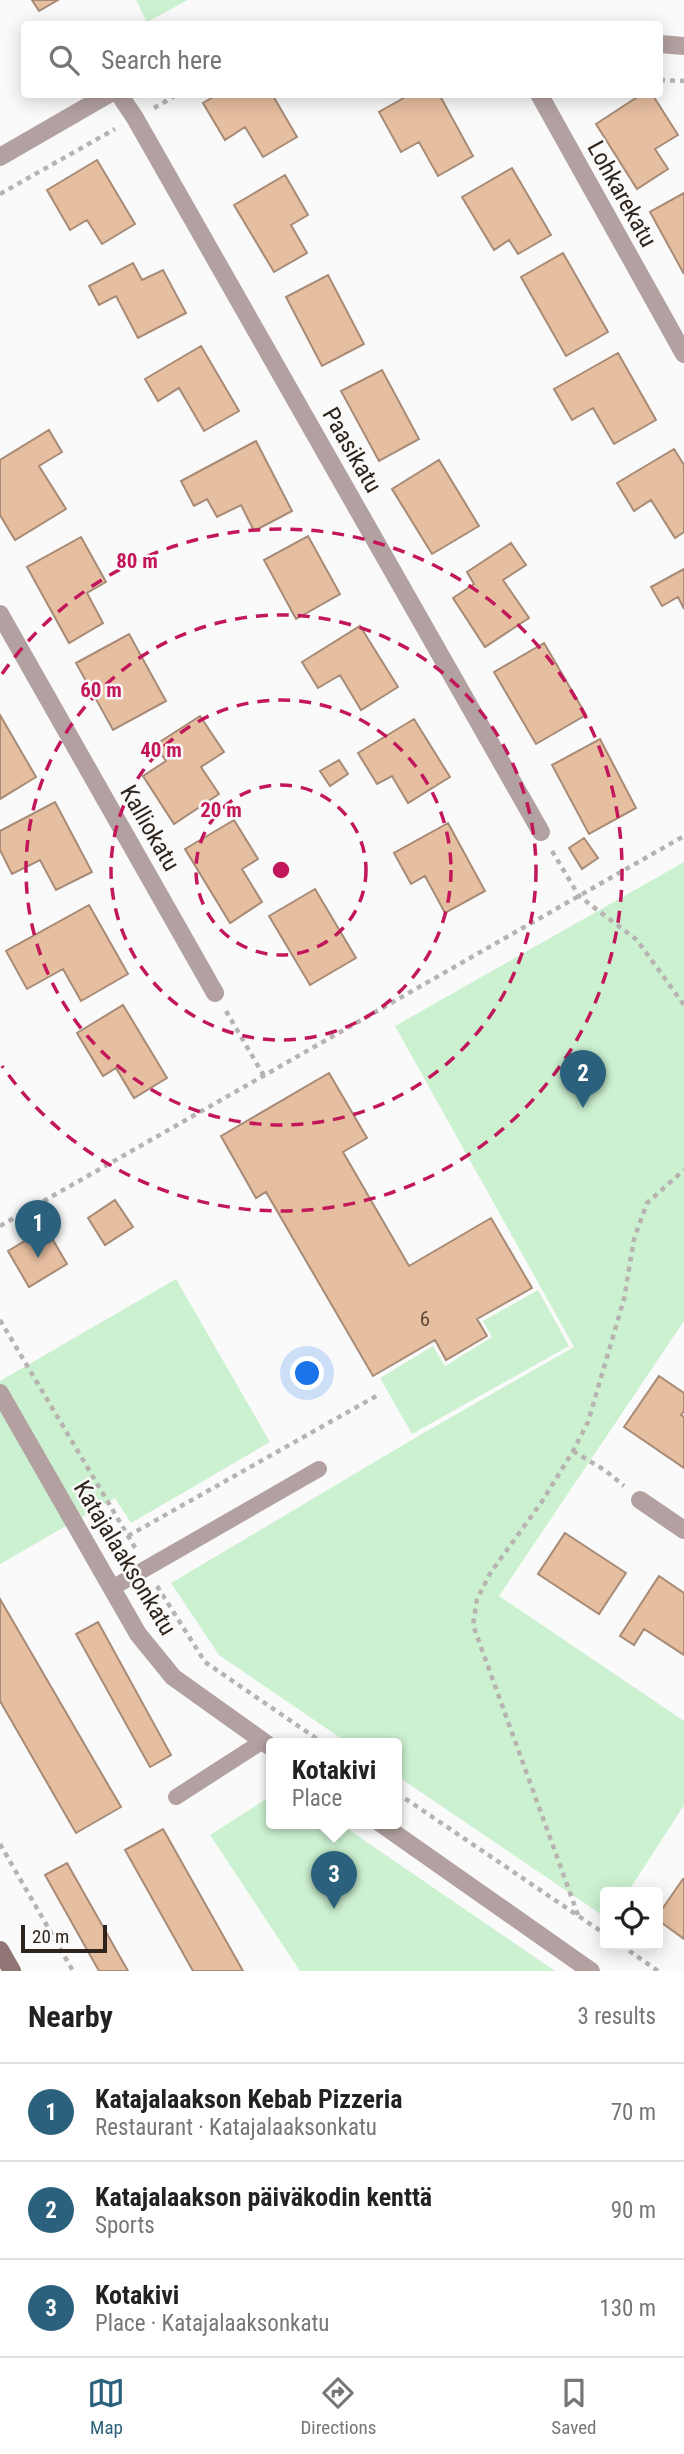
<!DOCTYPE html>
<meta charset="utf-8">
<style>
:root{--surface:#fff;--page:#f6f6f6;--text:#222;--muted:#767676;--line:#e0e0e0;--accent:#2b617c}
body{margin:0;font-family:"Roboto Condensed",sans-serif;background:var(--page);color:var(--text)}
.controls{position:absolute;right:21px;bottom:21px;display:grid;overflow:hidden;border-radius:7px;box-shadow:0 4px 18px #0003}
.controls button{width:63px;height:63px;display:grid;place-items:center;padding:0;border:0;border-bottom:2px solid var(--line);background:var(--surface);color:var(--text);font:35px sans-serif}
.scale{position:absolute;left:21px;bottom:18px;width:86px;box-sizing:border-box;padding-left:7px;border:4px solid #2f241b;border-top:0;font-size:19px;line-height:24px;white-space:nowrap;color:#2f241b;-webkit-text-stroke:5px #fafafa;paint-order:stroke}
.you{position:absolute;left:308px;top:1374px;width:24px;height:24px;margin:-18px;border:5px solid #fff;border-radius:50%;background:#1a73e8;box-shadow:0 0 0 10px #1a73e833}
.badge{display:grid;place-items:center;width:46px;height:46px;border-radius:50%;background:var(--accent);color:#fff;font-size:23px;font-weight:700}
.pin{position:absolute;translate:-50% -58px;filter:drop-shadow(0 2px 4px #0008)}
.pin::after{content:'';position:absolute;top:37px;width:24px;height:21px;background:inherit;clip-path:polygon(0 0,100% 0,50% 100%)}
.popup{position:absolute;left:266px;top:1738px;width:136px;height:91px;box-sizing:border-box;display:grid;place-content:center;border-radius:7px;background:var(--surface);filter:drop-shadow(0 2px 5px #0005);font-size:23px;white-space:nowrap;color:var(--muted)}
.popup b{font-size:26px;color:var(--text)}
.popup::after{content:'';position:absolute;left:50%;top:100%;margin-left:-14px;border:14px solid transparent;border-top-color:var(--surface)}
.list{margin:0;padding:0;list-style:none}
h2{display:flex;justify-content:space-between;align-items:center;height:91px;margin:0;padding:0 28px;font-size:30px}
h2 small{font-size:23px;font-weight:400;color:var(--muted)}
.list li{display:grid;grid-template-columns:46px 1fr auto;gap:21px;align-items:center;box-sizing:border-box;height:98px;padding:0 28px;border-top:2px solid var(--line)}
.list b{display:block;font-size:26px;white-space:nowrap}
.list p{margin:0;font-size:23px;white-space:nowrap;color:var(--muted)}
.list em{font-size:23px;font-style:normal;color:var(--muted)}
.icon{flex:none;width:38px;height:38px;fill:none;stroke:currentColor;stroke-width:2;stroke-linecap:round;stroke-linejoin:round}
.map{position:relative;flex:none;width:684px;height:1971px;overflow:hidden}
.search{position:absolute;background:var(--surface);box-shadow:0 4px 18px #0003;left:21px;right:21px;top:21px;height:77px;display:flex;align-items:center;gap:18px;box-sizing:border-box;padding:0 24px;border-radius:7px;color:var(--muted);font-size:26px}
.sheet{height:385px;background:var(--surface)}
nav{display:flex;justify-content:space-around;align-items:center;box-sizing:border-box;height:98px;border-top:2px solid var(--line);background:var(--surface);font-size:19px;color:var(--muted)}
nav a{display:grid;justify-items:center;gap:4px}
nav .on{color:var(--accent)}
.map>svg:first-child{display:block}
.green{fill:#ccf1d1}
.building{fill:#e6bea0;stroke:#a78b76;stroke-width:2}
.lines{fill:none;stroke-linecap:round;stroke-linejoin:round}
.path{stroke:#b7b3b1;stroke-width:4.5;stroke-dasharray:5 5;stroke-linecap:butt}
.lane{stroke:#b2a1a0;stroke-width:16}
.street{stroke:#b2a1a0;stroke-width:18}
.secondary{stroke:#8f7675;stroke-width:18}
.ring{fill:none;stroke:#c2185b;stroke-width:3.5;stroke-dasharray:12 9}
.labels{text-anchor:middle;stroke-width:5;stroke-linejoin:round;paint-order:stroke}
.number-label{font-size:21px;fill:#5d4a3c}
.street-label{font-size:24px;fill:#2f241b;stroke:#fafafa}
.centre{fill:#c2185b;stroke:#fafafa;stroke-width:3.5}
.ring-label{font-size:21px;text-anchor:middle;font-weight:bold;fill:#c2185b;stroke:#fafafa;stroke-width:5;stroke-linejoin:round;paint-order:stroke}
</style>
<div class="map">
<svg width="684" height="1971" viewBox="0 0 684 1971">
<rect width="100%" height="100%" fill="#fafafa"/>
<path class="green" d="M136 0H188L147 22Z
M684 862V1321L499 1596 684 1721V1805L628 1892H605V1917L397 1776V1743H348L219 1655 171 1583 420 1435 574 1347 395 1026Z
M176 1279 270 1442 131 1523 115 1498 0 1564V1381Z
M538 1290 569 1346 412 1434 380 1378 433 1346 445 1366 492 1337 483 1321Z
M271 1796V1823H339L555 1971H300L210 1835Z"/>
<path class="building" d="M32 0H58L39 11Z
M218 94H272L297 137 263 157 245 127 225 140 203 103Z
M411 94H439L473 156 438 176 419 142 401 152 379 112Z
M642 94H652L678 135 655 149 668 169 637 189 596 124Z
M97 160 135 224 102 244 87 220 70 230 47 190Z
M512 168 551 235 518 254 509 240 494 250 462 197Z
M285 175 308 215 291 225 307 253 274 272 234 205Z
M684 193V274L650 212Z
M563 253 608 332 566 356 521 277Z
M133 263 142 280 163 270 186 313 138 338 116 296 99 305 89 286Z
M328 275 364 344 322 366 286 297Z
M201 346 239 411 204 431 179 388 158 401 145 379Z
M618 353 656 420 614 444 593 408 572 420 554 389Z
M382 370 419 439 379 461 341 391Z
M49 430 62 452 39 466 66 509 15 540 0 515V460Z
M256 441 292 511 254 531 241 505 217 517 207 499 194 506 181 481Z
M674 449 684 465V532L675 538 651 500 634 511 617 483Z
M439 460 479 526 432 554 392 489Z
M308 536 340 594 296 619 264 560Z
M81 537 106 582 87 593 103 623 69 643 27 567Z
M511 543 526 565 503 580 529 618 485 647 453 598 474 584 467 572Z
M684 569V609L678 597 662 606 651 587Z
M360 626 398 687 361 710 340 675 318 688 302 662Z
M129 634 166 701 113 730 76 663Z
M544 643 586 715 536 744 494 672Z
M0 715 36 777 0 799Z
M200 716 224 752 201 767 219 794 174 824 143 776 166 761 155 745Z
M414 719 450 777 408 803 392 776 377 784 358 753Z
M600 739 636 808 589 834 552 765Z
M339 760 348 774 330 786 320 771Z
M55 802 92 872 56 890 40 860 12 874 0 850V831Z
M234 820 258 859 242 869 262 902 230 923 185 849Z
M448 823 485 891 445 913 425 876 411 884 394 853Z
M584 838 598 858 582 869 569 848Z
M315 889 356 958 310 985 269 916Z
M89 905 128 974 81 1001 63 969 27 989 6 951Z
M123 1005 167 1078 134 1098 116 1068 103 1076 77 1033Z
M329 1073 367 1138 343 1152 409 1266 491 1218 532 1288 477 1319 487 1336 446 1360 435 1340 373 1376 266 1192 256 1198 221 1136Z
M115 1200 133 1227 105 1245 88 1218Z
M46 1228 67 1264 29 1287 8 1251Z
M659 1376 684 1393V1411L681 1415 684 1417V1468L624 1427Z
M565 1533 626 1573 599 1614 538 1574Z
M659 1576 684 1593V1655L644 1629 634 1645 620 1636Z
M0 1599 121 1807 76 1833 0 1701Z
M98 1622 171 1755 150 1767 76 1634Z
M163 1829 243 1971H193L125 1850Z
M67 1863 128 1971H99L45 1875Z
M683 1879H684V1939L658 1920V1915Z"/>
<g class="lines">
<path class="path" d="M660 80 684 81
M154 108 178 94
M0 194 115 129
M552 851 579 896 637 940 684 1005
M226 1011 264 1076
M0 1226 684 836
M0 1320 137 1551
M573 1451 606 1471 624 1486
M128 1536 378 1395
M157 1586 205 1662 323 1743
M397 1793 605 1934
M0 1844 73 1971
M578 1915 473 1625 477 1599 491 1572 541 1503 573 1451 588 1422 624 1299 634 1239 647 1203 684 1170
M621 1945 658 1971"/>
<path class="lane" d="M112 1588 319 1469
M176 1797 263 1741"/>
<path class="street" d="M660 44 684 46
M119 94 135 118 541 832
M539 94 684 354
M0 157 109 94
M0 614 215 993
M0 1393 138 1634 173 1677 271 1747
M640 1500 684 1530
M380 1823 591 1971"/>
<path class="secondary" d="M0 1950 12 1971"/>
</g>
<g class="ring">
<circle cx="281" cy="870" r="85"/>
<circle cx="281" cy="870" r="170"/>
<circle cx="281" cy="870" r="255"/>
<path d="M2 674A341 341 0 1 1 2 1066"/>
</g>
<g class="labels">
<g class="number-label">
<text x="425" y="1326">6</text>
</g>
<g class="street-label">
<text transform="translate(622 194) rotate(61)" y="8">Lohkarekatu</text>
<text transform="translate(352 450) rotate(60)" y="8">Paasikatu</text>
<text transform="translate(150 828) rotate(60)" y="8">Kalliokatu</text>
<text transform="translate(125 1558) rotate(59)" y="8">Katajalaaksonkatu</text>
</g>
</g>
<circle cx="281" cy="870" r="10" class="centre"/>
<g class="ring-label">
<text x="137" y="568">80 m</text>
<text x="101" y="697">60 m</text>
<text x="161" y="757">40 m</text>
<text x="221" y="817">20 m</text>
</g>
</svg>
<div class="controls">
<button><svg class="icon" aria-label="locate" viewBox="0 0 24 24"><circle cx="12" cy="12" r="6"/><path d="M12 2v4M12 18v4M2 12h4M18 12h4"/></svg></button>
</div>
<div class="scale">20 m</div>
<div class="you"></div>
<div class="pin badge" style="left:38px;top:1258px">1</div>
<div class="pin badge" style="left:583px;top:1108px">2</div>
<div class="pin badge" style="left:334px;top:1909px">3</div>
<div class="popup"><b>Kotakivi</b>Place</div>
<div class="search"><svg class="icon" aria-label="search" viewBox="0 0 24 24"><circle cx="10" cy="10" r="6"/><path d="M15 15l6 6"/></svg>Search here</div>
</div>
<section class="sheet">
<h2>Nearby<small>3 results</small></h2>
<ul class="list">
<li><span class="badge">1</span><div><b>Katajalaakson Kebab Pizzeria</b><p>Restaurant · Katajalaaksonkatu</p></div><em>70 m</em></li>
<li><span class="badge">2</span><div><b>Katajalaakson päiväkodin kenttä</b><p>Sports</p></div><em>90 m</em></li>
<li><span class="badge">3</span><div><b>Kotakivi</b><p>Place · Katajalaaksonkatu</p></div><em>130 m</em></li>
</ul>
</section>
<nav>
<a class="on"><svg class="icon" aria-label="map" viewBox="0 0 24 24"><path d="M3 6l6-2 6 2 6-2v14l-6 2-6-2-6 2zM9 4v14M15 6v14"/></svg>Map</a>
<a><svg class="icon" aria-label="directions" viewBox="0 0 24 24"><path d="M12 3l9 9-9 9-9-9zM9 14v-3h6M13 9l2 2-2 2"/></svg>Directions</a>
<a><svg class="icon" aria-label="saved" viewBox="0 0 24 24"><path d="M7 4h10v16l-5-4-5 4z"/></svg>Saved</a>
</nav>
